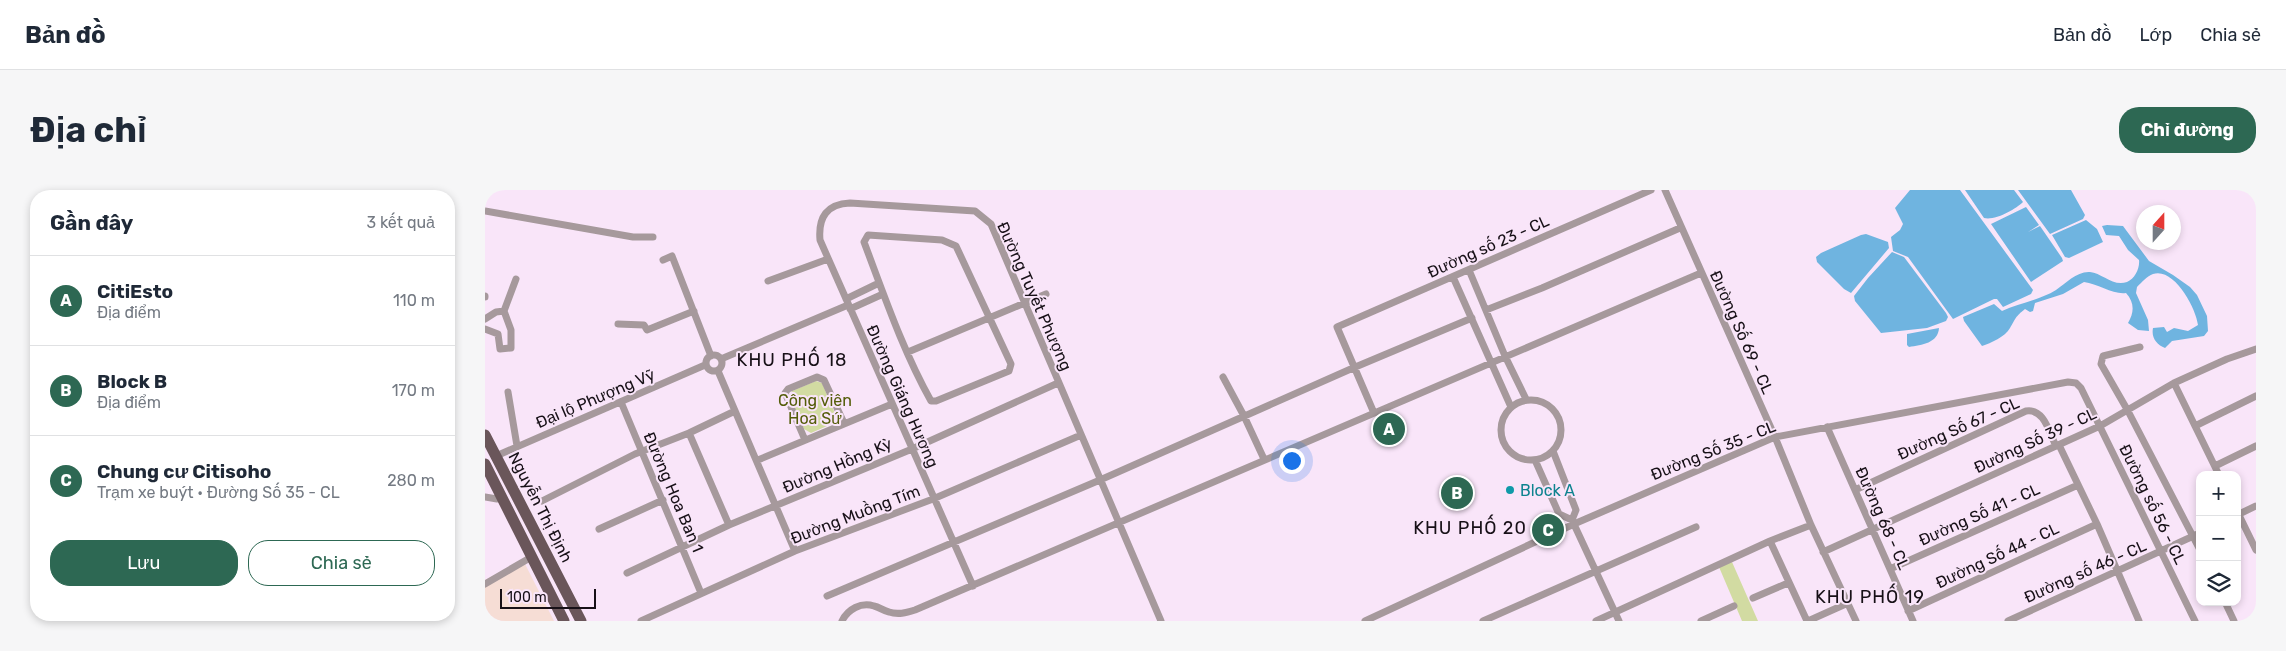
<!DOCTYPE html>
<html lang="vi">
<meta charset="utf-8">
<style>
:root{--surface:#fff;--page:#f6f6f7;--text:#1f2937;--muted:#747a83;--line:#e0e1e3;--accent:#2d6853}
body{margin:0;font-family:Rubik,sans-serif;background:var(--page);color:var(--text)}
.controls{position:absolute;right:15px;bottom:15px;display:grid;overflow:hidden;border-radius:10px;box-shadow:0 2px 8px #0003}
.controls button{width:45px;height:45px;display:grid;place-items:center;padding:0;border:0;border-bottom:1px solid var(--line);background:var(--surface);color:var(--text);font:25px sans-serif}
.compass{position:absolute;left:1651px;top:15px;width:45px;height:45px;border-radius:50%;background:var(--surface);box-shadow:0 2px 8px #0003;rotate:21deg}
.scale{position:absolute;left:15px;bottom:12px;width:96px;box-sizing:border-box;padding-left:5px;border:2px solid #171017;border-top:0;font-size:14px;line-height:18px;white-space:nowrap;color:#171017;-webkit-text-stroke:4px #f9e5f9;paint-order:stroke}
.you{position:absolute;left:806px;top:270px;width:18px;height:18px;margin:-12px;border:4px solid #fff;border-radius:50%;background:#1a73e8;box-shadow:0 0 0 8px #1a73e833}
.badge{display:grid;place-items:center;width:32px;height:32px;border-radius:50%;background:var(--accent);color:#fff;font-size:16px;font-weight:700}
.pin{position:absolute;translate:-50% -50%;border:2px solid #fff;box-shadow:0 1px 5px #0006}
.list{margin:0;padding:0;list-style:none}
h2{display:flex;justify-content:space-between;align-items:center;height:65px;margin:0;padding:0 20px;font-size:21px}
h2 small{font-size:16px;font-weight:400;color:var(--muted)}
.list li{display:grid;grid-template-columns:32px 1fr auto;gap:15px;align-items:center;box-sizing:border-box;height:90px;padding:0 20px;border-top:1px solid var(--line)}
.list b{display:block;font-size:19px;white-space:nowrap}
.list p{margin:0;font-size:16px;white-space:nowrap;color:var(--muted)}
.list em{font-size:16px;font-style:normal;color:var(--muted)}
.actions{display:flex;gap:10px;padding:15px 20px}
.actions a{flex:1;padding:11px 0;border:1px solid var(--accent);border-radius:20px;text-align:center;font-size:18px;color:var(--accent)}
.actions .main{background:var(--accent);color:#fff}
.icon{flex:none;width:28px;height:28px;fill:none;stroke:currentColor;stroke-width:2;stroke-linecap:round;stroke-linejoin:round}
.map{position:relative;flex:none;width:1771px;height:431px;overflow:hidden;border-radius:20px}
header{display:flex;align-items:center;gap:30px;box-sizing:border-box;height:70px;padding:0 25px;background:var(--surface);border-bottom:1px solid var(--line)}
header strong{font-size:24px}
nav{display:flex;gap:28px;margin-inline-start:auto;font-size:18px}
.intro{display:flex;align-items:center;justify-content:space-between;box-sizing:border-box;height:120px;padding:0 30px}
h1{margin:0;font-size:35px}
.button{padding:12px 22px;border-radius:20px;background:var(--accent);color:#fff;font-size:18px;font-weight:700}
main{display:flex;gap:30px;padding:0 30px}
aside{flex:1;background:var(--surface);border-radius:20px;box-shadow:0 2px 8px #0003}
.map>svg:first-child{display:block}
.industrial{fill:#f6ddd5}
.green{fill:#d2dba2}
.water{fill:#6fb4e0}
.lines{fill:none;stroke-linecap:round;stroke-linejoin:round}
.minor{stroke:#a6999c;stroke-width:7}
.primary{stroke:#6a565a;stroke-width:11}
.culture-dot{fill:#0f9aa8;stroke:#f9e5f9;stroke-width:2}
.labels{text-anchor:middle;stroke-width:4;stroke-linejoin:round;paint-order:stroke}
.street-label{font-size:16px;fill:#171017;stroke:#f9e5f9}
.park-label{font-size:16px;fill:#545d09;stroke:#f9e5f9}
.culture-label{font-size:16px;fill:#0d838f;stroke:#f9e5f9;text-anchor:start}
.neighbourhood-label{font-size:18px;letter-spacing:1px;fill:#171017;stroke:#f9e5f9}
</style>
<header>
<strong>Bản đồ</strong>
<nav><a>Bản đồ</a><a>Lớp</a><a>Chia sẻ</a></nav>
</header>
<div class="intro"><h1>Địa chỉ</h1><a class="button">Chỉ đường</a></div>
<main>
<aside>
<h2>Gần đây<small>3 kết quả</small></h2>
<ul class="list">
<li><span class="badge">A</span><div><b>CitiEsto</b><p>Địa điểm</p></div><em>110 m</em></li>
<li><span class="badge">B</span><div><b>Block B</b><p>Địa điểm</p></div><em>170 m</em></li>
<li><span class="badge">C</span><div><b>Chung cư Citisoho</b><p>Trạm xe buýt · Đường Số 35 - CL</p></div><em>280 m</em></li>
</ul>
<div class="actions"><a class="main">Lưu</a><a>Chia sẻ</a></div>
</aside>
<div class="map">
<svg width="1771" height="431" viewBox="0 0 1771 431">
<rect width="100%" height="100%" fill="#f9e5f9"/>
<path class="industrial" d="M38 370 69 431H0V390Z"/>
<path class="green" d="M331 191 337 193 352 228 349 233 326 243 319 239 306 210 307 201Z
M1247 372 1273 431H1257L1234 377Z"/>
<path class="water" d="M1425 0H1475L1548 100 1546 104 1518 117 1512 109H1509L1468 129 1423 67 1408 61 1406 47 1415 40 1418 34 1410 18Z
M1480 0H1529L1538 12C1531 19 1510 31 1499 28Z
M1533 0H1586L1600 25 1598 29 1565 44Z
M1541 17 1554 35 1543 42 1555 36 1577 68 1578 71 1546 92 1506 34Z
M1601 30 1612 39 1618 52 1584 68 1580 67 1567 45Z
M1622 35 1638 36 1664 71 1688 85 1705 97 1712 105 1722 126 1723 141 1719 146 1687 151 1680 158C1672 155 1666 148 1668 138L1679 137 1682 142 1689 138 1703 141 1713 135C1711 118 1689 77 1668 84 1662 86 1657 92 1652 97L1651 103 1663 130 1664 141 1653 140 1643 133C1649 123 1650 113 1641 103 1629 105 1613 94 1599 92L1578 104 1550 113 1548 121 1545 122 1540 119C1530 127 1531 128 1525 138 1520 147 1506 153 1497 156L1479 131 1478 127 1509 114 1517 121C1534 113 1555 110 1571 100 1581 93 1592 81 1605 82 1617 83 1628 97 1642 92 1650 89 1655 78 1654 70L1643 60 1634 46 1621 45 1617 36Z
M1381 44 1403 52 1404 58 1366 103 1359 99 1332 72 1331 67 1336 63 1376 45Z
M1407 62 1419 67 1461 123 1463 127 1461 131 1442 138 1396 143 1370 111 1369 106 1383 88Z
M1454 138C1453 153 1437 155 1424 157L1422 155V144Z"/>
<g class="lines">
<path class="minor" d="M1180 0 1290 247 1326 335 1371 431
M0 21 148 47H168
M383 45 457 50 471 56 526 174 524 181 451 211H446C418 161 399 105 379 52Z
M178 70 187 66 226 166
M984 80 1020 166 1041 209
M968 87 1026 217
M283 91 343 69
M0 107V106
M361 109 394 93
M365 119 398 104
M1001 120 1057 98 1195 38
M0 129 11 122 19 121 31 89
M133 134 159 135 162 140 209 121
M0 139 13 144 15 159 26 158V140L19 121
M1655 157 1618 166 1616 174 1643 221 1715 360
M423 162 561 104
M221 173a8 8 0 1 1 16 0a8 8 0 1 1-16 0Z
M236 169 363 115
M233 181 310 361
M738 187 759 226 779 269
M1689 193 1734 285
M23 202 32 256
M1016 240a30 30 0 1 1 60 0a30 30 0 1 1-60 0Z
M136 212 216 403
M889 223 852 137 1166 0
M1710 236 1771 206
M1342 237 1428 431
M204 243 244 335
M320 250 300 203 303 199 332 187 339 190 359 233
M1574 255 1612 334 1654 431
M1068 261 1091 320 1087 330 1134 431
M11 266 220 175
M273 270 407 214
M1050 270 1074 324 1087 330
M1730 276 1771 256
M1370 300 1541 221C1559 218 1564 242 1571 256
M0 307 12 309
M57 311 150 264 204 243 250 221
M1752 321 1771 360
M1752 325 1771 316
M114 339 178 310
M1285 351 1322 431
M1338 362 1615 236 1689 193 1742 169 1771 159
M1405 379 1593 295
M142 383 244 335 427 259 573 193
M0 394 43 369
M488 396 335 50C333 27 342 14 365 13L490 21 506 34 676 431
M342 406 615 290 868 178 987 128
M1268 408 1303 393
M1740 412 1749 431
M1423 421 1612 334
M156 431 310 361 448 309 596 245
M357 431C363 419 376 412 389 416 394 417 399 421 404 422 413 425 421 423 430 420L1216 83
M880 431 1089 334 1290 247 1583 192 1591 193 1596 198 1710 431
M998 431 1211 337
M1111 431 1285 351 1326 335
M1216 431 1249 416
M1323 431 1363 413
M1523 431 1715 343"/>
<path class="primary" d="M0 245 96 431
M0 274 79 431"/>
</g>
<circle class="culture-dot" cx="1025" cy="300" r="5"/>
<g class="labels">
<g class="street-label">
<text transform="translate(1003 56) rotate(-24)" y="6">Đường số 23 - CL</text>
<text transform="translate(550 106) rotate(66)" y="6">Đường Tuyết Phượng</text>
<text transform="translate(1257 142) rotate(66)" y="6">Đường Số 69 - CL</text>
<text transform="translate(418 206) rotate(66)" y="6">Đường Giáng Hương</text>
<text transform="translate(110 208) rotate(-23)" y="6">Đại lộ Phượng Vỹ</text>
<text transform="translate(1473 238) rotate(-24)" y="6">Đường Số 67 - CL</text>
<text transform="translate(1550 250) rotate(-25)" y="6">Đường Số 39 - CL</text>
<text transform="translate(1228 260) rotate(-22)" y="6">Đường Số 35 - CL</text>
<text transform="translate(352 275) rotate(-23)" y="6">Đường Hồng Kỳ</text>
<text transform="translate(189 302) rotate(67)" y="6">Đường Hoa Ban 1</text>
<text transform="translate(1668 314) rotate(64)" y="6">Đường số 56 - CL</text>
<text transform="translate(56 317) rotate(63)" y="6">Nguyễn Thị Định</text>
<text transform="translate(370 324) rotate(-21)" y="6">Đường Muồng Tím</text>
<text transform="translate(1494 324) rotate(-24)" y="6">Đường Số 41 - CL</text>
<text transform="translate(1398 328) rotate(66)" y="6">Đường 68 - CL</text>
<text transform="translate(1512 365) rotate(-25)" y="6">Đường Số 44 - CL</text>
<text transform="translate(1600 381) rotate(-24)" y="6">Đường số 46 - CL</text>
</g>
<g class="park-label">
<text x="330" y="216">Công viên<tspan x="330" dy="18">Hoa Sứ</tspan></text>
</g>
<g class="culture-label">
<text x="1035" y="306">Block A</text>
</g>
<g class="neighbourhood-label">
<text x="307" y="176">KHU PHỐ 18</text>
<text x="985" y="344">KHU PHỐ 20</text>
<text x="1385" y="413">KHU PHỐ 19</text>
</g>
</g>
</svg>
<div class="controls">
<button>+</button>
<button>−</button>
<button><svg class="icon" aria-label="layers" viewBox="0 0 24 24"><path d="M12 4l9 5-9 5-9-5zM3 14l9 5 9-5"/></svg></button>
</div>
<svg class="compass" viewBox="-18 -18 36 36"><path d="M0-13l5 13h-10z" fill="#e53935"/><path d="M0 13l5-13h-10z" fill="#747a83"/></svg>
<div class="scale">100 m</div>
<div class="you"></div>
<div class="pin badge" style="left:904px;top:239px">A</div>
<div class="pin badge" style="left:972px;top:303px">B</div>
<div class="pin badge" style="left:1063px;top:340px">C</div>
</div>
</main>
